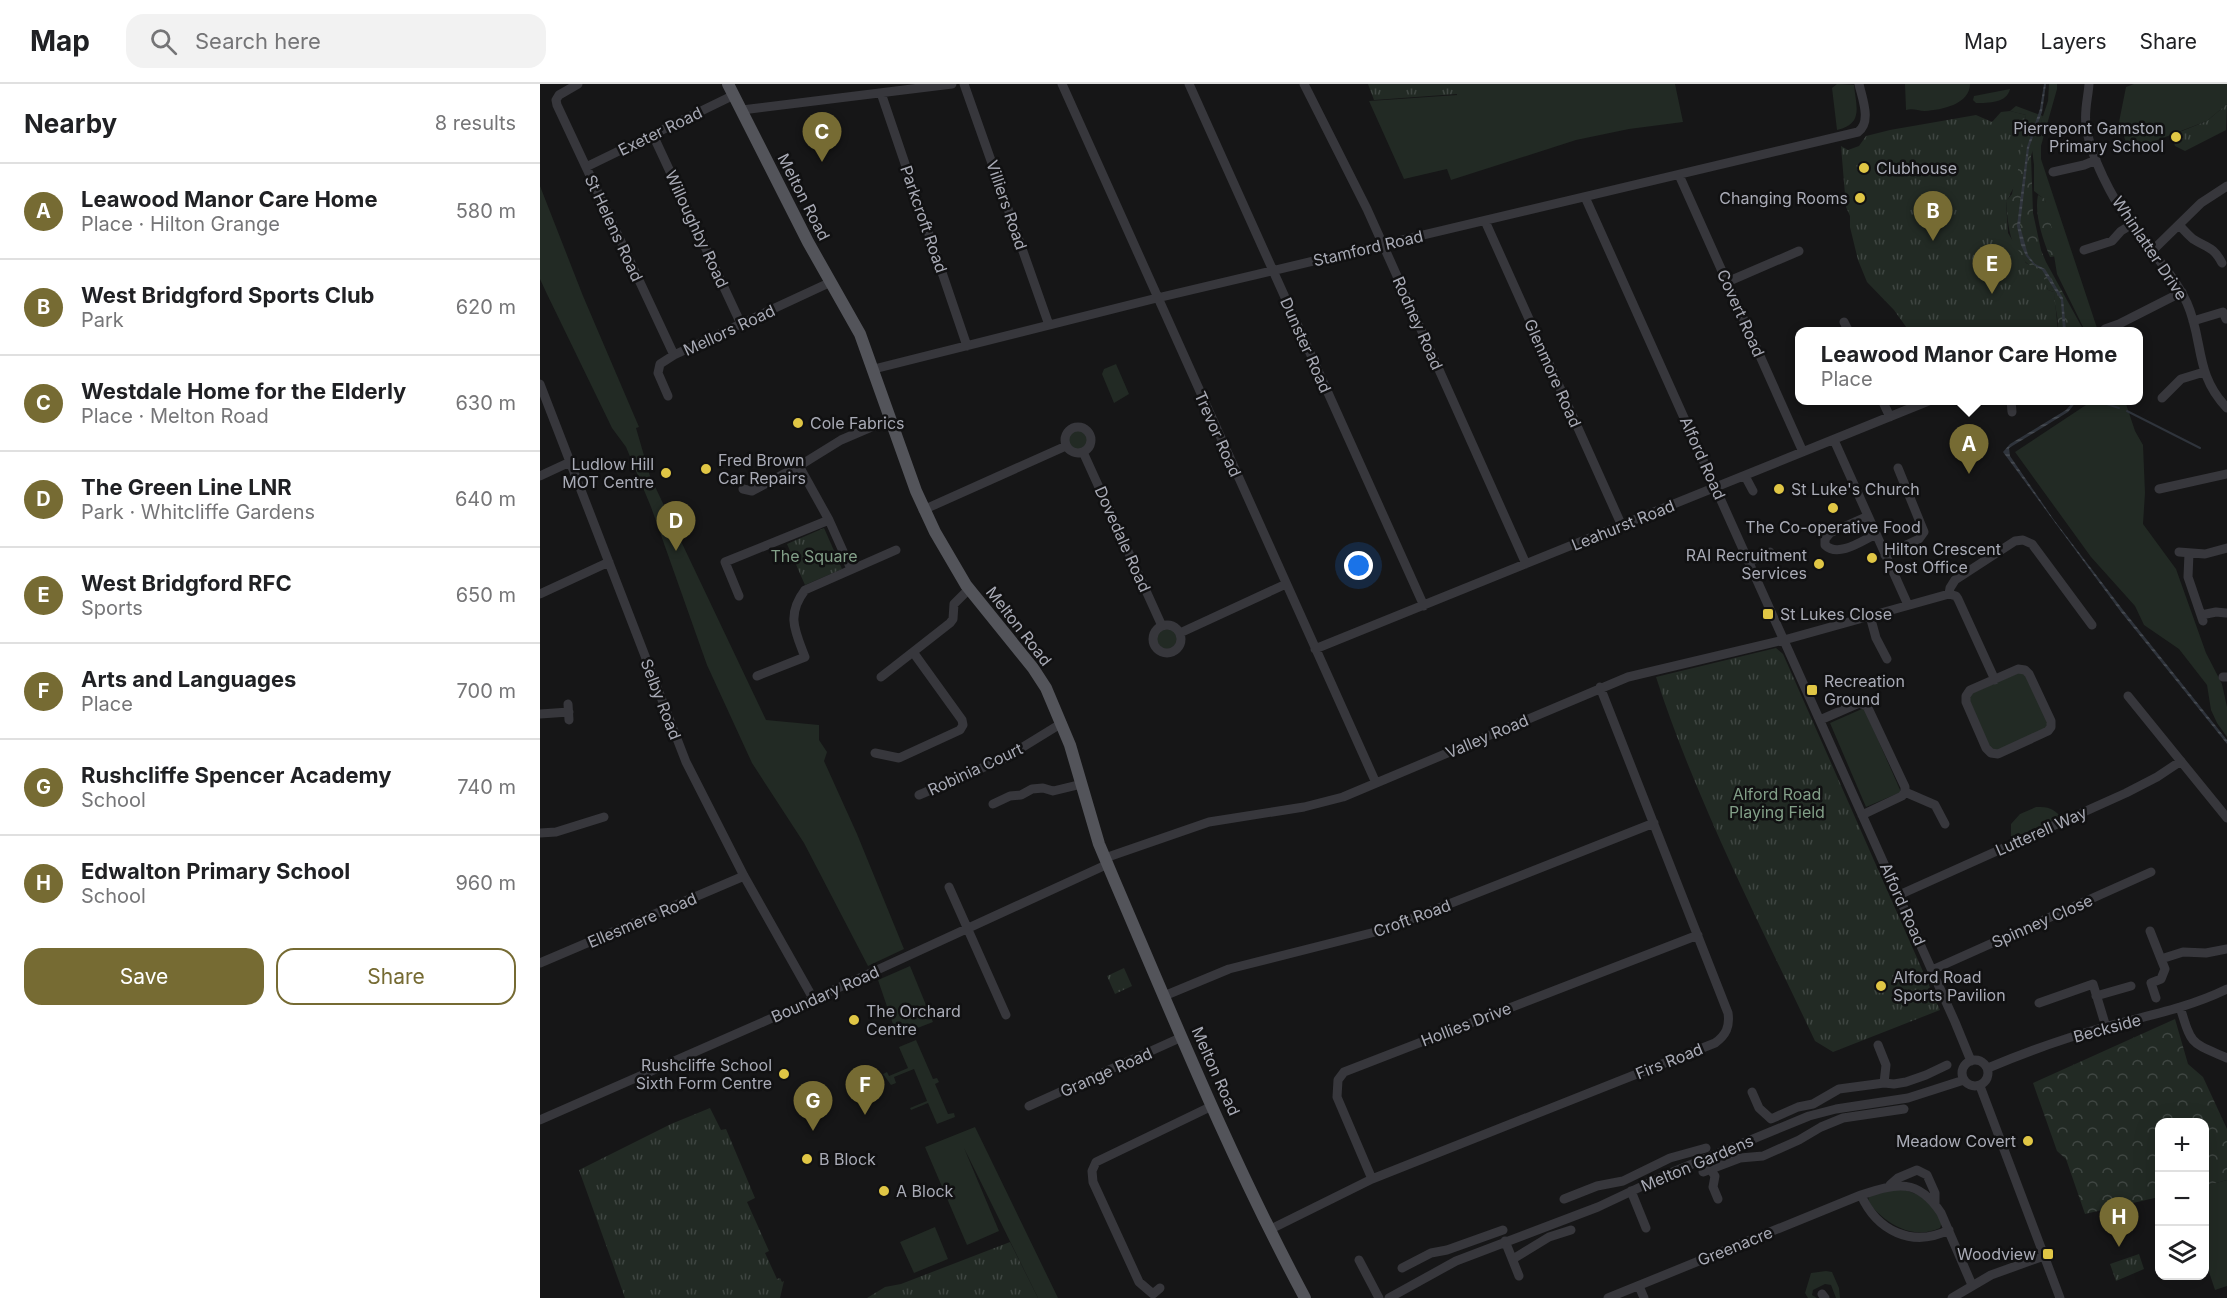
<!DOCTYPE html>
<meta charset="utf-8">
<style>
:root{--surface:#fff;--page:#f2f2f2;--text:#202124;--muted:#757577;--line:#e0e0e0;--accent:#766b33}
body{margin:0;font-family:Inter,sans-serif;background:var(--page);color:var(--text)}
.controls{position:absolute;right:18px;bottom:18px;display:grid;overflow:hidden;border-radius:12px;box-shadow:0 6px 24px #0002}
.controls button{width:54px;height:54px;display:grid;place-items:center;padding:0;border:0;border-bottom:2px solid var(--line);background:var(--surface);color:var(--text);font:30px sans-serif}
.you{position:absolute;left:819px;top:482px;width:21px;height:21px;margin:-15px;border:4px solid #fff;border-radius:50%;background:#1a73e8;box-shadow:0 0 0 9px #1a73e833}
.badge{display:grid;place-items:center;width:39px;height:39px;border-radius:50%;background:var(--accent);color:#fff;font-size:20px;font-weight:700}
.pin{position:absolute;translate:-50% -50px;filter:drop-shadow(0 2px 3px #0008)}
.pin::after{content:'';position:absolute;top:32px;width:21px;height:18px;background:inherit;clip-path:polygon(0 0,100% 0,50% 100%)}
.popup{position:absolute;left:1255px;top:243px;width:348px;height:78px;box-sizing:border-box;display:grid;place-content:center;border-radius:12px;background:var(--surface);filter:drop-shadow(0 2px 4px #0005);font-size:20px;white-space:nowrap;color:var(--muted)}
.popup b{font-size:22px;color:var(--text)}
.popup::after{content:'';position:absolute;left:50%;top:100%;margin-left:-12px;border:12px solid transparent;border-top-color:var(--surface)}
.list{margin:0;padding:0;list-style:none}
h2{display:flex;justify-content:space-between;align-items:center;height:78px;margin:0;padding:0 24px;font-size:26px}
h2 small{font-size:20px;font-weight:400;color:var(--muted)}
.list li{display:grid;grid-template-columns:39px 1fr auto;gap:18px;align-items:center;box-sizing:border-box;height:96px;padding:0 24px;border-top:2px solid var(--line)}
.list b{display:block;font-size:22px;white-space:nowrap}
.list p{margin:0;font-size:20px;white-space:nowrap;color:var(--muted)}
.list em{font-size:20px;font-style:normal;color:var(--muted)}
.actions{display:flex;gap:12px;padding:18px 24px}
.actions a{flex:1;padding:14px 0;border:2px solid var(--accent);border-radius:18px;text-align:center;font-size:21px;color:var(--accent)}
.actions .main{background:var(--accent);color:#fff}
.icon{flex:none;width:33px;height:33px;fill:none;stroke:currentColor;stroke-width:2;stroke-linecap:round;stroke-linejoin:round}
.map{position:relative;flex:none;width:1687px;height:1214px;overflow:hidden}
header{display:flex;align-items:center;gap:36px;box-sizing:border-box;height:84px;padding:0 30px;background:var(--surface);border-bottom:2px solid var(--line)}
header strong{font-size:28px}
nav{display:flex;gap:33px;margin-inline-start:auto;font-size:21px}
.search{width:420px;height:54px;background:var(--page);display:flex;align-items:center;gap:15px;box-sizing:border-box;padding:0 21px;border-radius:18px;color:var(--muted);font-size:22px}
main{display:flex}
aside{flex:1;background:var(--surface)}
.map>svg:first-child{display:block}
.green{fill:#222a24}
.forest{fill:url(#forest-crowns)}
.park{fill:url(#park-tufts)}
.water{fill:url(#water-rules)}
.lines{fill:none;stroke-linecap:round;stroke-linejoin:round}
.stream{stroke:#2f343c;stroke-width:2}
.minor{stroke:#37373c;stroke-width:9}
.major{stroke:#53545a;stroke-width:12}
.poi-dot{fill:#e0c645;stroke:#111112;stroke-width:2}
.labels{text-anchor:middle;stroke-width:5;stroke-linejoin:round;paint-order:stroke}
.poi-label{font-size:16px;fill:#a9abb6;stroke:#111112;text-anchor:start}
.street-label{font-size:16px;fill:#a9abb6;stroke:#111112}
.park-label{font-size:16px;fill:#829f88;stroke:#111112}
</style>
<header>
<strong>Map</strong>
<div class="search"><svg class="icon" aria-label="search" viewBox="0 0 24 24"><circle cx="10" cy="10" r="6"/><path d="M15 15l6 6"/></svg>Search here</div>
<nav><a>Map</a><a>Layers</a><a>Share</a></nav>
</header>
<main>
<aside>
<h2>Nearby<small>8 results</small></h2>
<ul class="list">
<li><span class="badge">A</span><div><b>Leawood Manor Care Home</b><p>Place · Hilton Grange</p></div><em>580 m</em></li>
<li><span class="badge">B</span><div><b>West Bridgford Sports Club</b><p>Park</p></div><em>620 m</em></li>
<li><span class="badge">C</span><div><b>Westdale Home for the Elderly</b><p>Place · Melton Road</p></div><em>630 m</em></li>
<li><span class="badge">D</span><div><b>The Green Line LNR</b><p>Park · Whitcliffe Gardens</p></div><em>640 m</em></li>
<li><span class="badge">E</span><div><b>West Bridgford RFC</b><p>Sports</p></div><em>650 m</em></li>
<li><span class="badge">F</span><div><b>Arts and Languages</b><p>Place</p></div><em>700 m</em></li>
<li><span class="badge">G</span><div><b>Rushcliffe Spencer Academy</b><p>School</p></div><em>740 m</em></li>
<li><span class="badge">H</span><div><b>Edwalton Primary School</b><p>School</p></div><em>960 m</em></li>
</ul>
<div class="actions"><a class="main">Save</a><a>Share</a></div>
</aside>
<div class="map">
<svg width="1687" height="1214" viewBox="0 0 1687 1214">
<defs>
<pattern id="forest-crowns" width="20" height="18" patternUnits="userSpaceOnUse" patternTransform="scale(1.5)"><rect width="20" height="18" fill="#222a24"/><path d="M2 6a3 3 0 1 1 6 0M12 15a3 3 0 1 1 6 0" fill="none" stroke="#3f4642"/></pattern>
<pattern id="park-tufts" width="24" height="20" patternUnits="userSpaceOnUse" patternTransform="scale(1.5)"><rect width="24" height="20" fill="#222a24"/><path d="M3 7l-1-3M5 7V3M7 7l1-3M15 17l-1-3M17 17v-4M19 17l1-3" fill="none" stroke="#3f4642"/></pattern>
<pattern id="water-rules" width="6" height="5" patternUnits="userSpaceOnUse" patternTransform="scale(1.5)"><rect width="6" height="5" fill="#2f343c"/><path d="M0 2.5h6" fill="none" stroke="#4a4f56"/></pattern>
</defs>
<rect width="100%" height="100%" fill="#161617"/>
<path class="green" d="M917 0H1135L1143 38 1089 45 1036 56 911 96 907 85 864 95 829 17 917 11Z
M1297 0 1314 1C1316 22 1324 40 1297 46L1292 4Z
M1365 0H1430C1430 20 1402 26 1385 27 1378 27 1373 24 1366 26Z
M1509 0H1517V5L1501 62V75L1558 247H1545L1517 190 1505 116 1494 107V81L1492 65 1508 17Z
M1594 0H1687V20L1667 37 1589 67 1579 38 1586 3Z
M1470 5C1467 19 1449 19 1436 19L1433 16 1434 12Z
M0 102 43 212 99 343 96 344 110 392 226 636 279 641V656L287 668 284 677 317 750 364 865 328 882 264 759 212 679 167 581 111 423 86 363 72 344 6 208 0 195Z
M576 280 589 310 574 319 562 290 564 285Z
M1546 317H1585L1595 347 1603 361 1605 409 1603 440 1636 485 1666 569 1682 600 1687 623V653L1677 639 1671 626 1667 601 1639 565 1604 541 1595 522 1551 473 1475 368 1546 321Z
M528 356a10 10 0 1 1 20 0a10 10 0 1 1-20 0Z
M617 555a10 10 0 1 1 20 0a10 10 0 1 1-20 0Z
M1485 586 1511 643 1451 669 1426 612Z
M1324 624 1361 708 1326 723 1290 639Z
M1496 723C1509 723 1513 724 1521 733L1471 755V740L1480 730Z
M370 882 393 938 357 952 338 896Z
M376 956 393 995 397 994 399 998 395 1000 408 1030 414 1029 415 1033 397 1040 388 1019 371 1026 370 1024 387 1017 374 985 354 993 356 999 351 1001 343 990 347 988 349 992 368 984 359 963Z
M435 1043 518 1214H498L424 1064 459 1147 427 1161 385 1063Z
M1687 1096V1202L1675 1206 1665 1176 1664 1102Z
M1360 1105C1381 1109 1392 1119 1402 1138L1400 1144C1372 1157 1345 1139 1328 1118L1329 1111Z
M395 1143 408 1175 374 1189 360 1158Z
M1286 1187 1292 1188 1299 1204 1300 1214H1296L1291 1201 1285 1200 1273 1206 1272 1211 1277 1214H1268L1265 1209 1271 1189Z"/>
<path class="forest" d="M1476 22 1503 32 1491 72 1493 129 1501 166 1506 178 1544 247H1518C1519 234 1514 222 1514 208L1508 206C1503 191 1499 189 1488 180 1469 165 1468 139 1466 117L1472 110 1486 31 1470 27Z
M1498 111 1505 115 1518 172 1510 173C1503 156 1494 130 1498 111Z
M1635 935 1648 980 1663 993 1687 1045V1096L1665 1102 1664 1038H1620L1619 1113 1545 1130 1526 1075 1517 1067 1493 999Z"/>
<path class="park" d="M828 0H917V10L834 16Z
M1687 20 1686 46 1645 67 1635 62 1632 51 1667 37Z
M1470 27 1486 31 1476 99 1466 118 1468 149 1486 179 1497 185 1504 194 1508 206 1514 208 1518 247H1369L1354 226 1327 198 1318 176 1310 143V132L1306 123 1301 62 1308 66 1319 62 1326 52 1350 46 1436 31 1452 38 1461 28Z
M284 444 302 485 265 501 247 460Z
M1236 564 1243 570 1400 926 1293 968 1275 957C1219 838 1157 719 1116 593Z
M584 884 592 902 575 910 567 892Z
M170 1024 181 1046 186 1045 215 1114 207 1118 229 1167 225 1169 237 1195 240 1194 242 1198 244 1197 240 1214H85L39 1086 131 1040Z
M1579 1124 1584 1139 1565 1144 1561 1130Z
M470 1158 498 1214H327L345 1203 361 1200Z
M1599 1170 1604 1185 1576 1197 1570 1180Z"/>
<path class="water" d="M1504 0H1506L1502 28 1489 64 1480 142 1488 171 1495 180 1505 185 1523 214 1526 247H1523L1521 216 1502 186 1494 181 1486 172 1481 161 1477 142 1487 63 1500 25Z
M1534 317H1537L1528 328 1469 364 1470 372 1514 436 1583 526 1687 656V660L1581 528 1463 368 1470 360 1526 326Z"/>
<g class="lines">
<path class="stream" d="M1554 316 1579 324
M1587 327 1660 364"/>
<path class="minor" d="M38 0 19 11 16 16 17 21 134 271
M424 0 509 241
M522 0 836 699
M649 0 884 522
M764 0 827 125 986 480
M1549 0C1548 14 1544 27 1546 41 1550 73 1573 115 1591 141 1610 167 1633 189 1647 219 1664 257 1654 290 1687 324
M341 9 427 262
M202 26 412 0
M113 51 201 240
M46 83 194 11
M1513 88 1544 81 1556 76
M1139 91 1263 368
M1045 113 1415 938 1431 977
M945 137 1082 442
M1639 141C1643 145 1648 151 1653 155 1667 164 1673 162 1682 179
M1544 166 1572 157 1581 147 1591 141
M1613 166 1661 119 1687 102
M1187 198 1259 167
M1653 237 1683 228 1686 235
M1304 238 1309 248
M1565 245 1579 240 1642 208
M334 285 613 215 1318 48C1332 38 1322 14 1319 0
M0 300 146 678 204 792 274 916
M128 312 118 289 120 280 134 271 291 198
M1622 314 1641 295 1664 288
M1342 316 1350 333
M1471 316 1472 328
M525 356a13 13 0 1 1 26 0a13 13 0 1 1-26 0Z
M1294 356 1368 521
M543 368 622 542
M259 382 289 436 311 485
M0 392 30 378
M1205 392 1213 407
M203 405 212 407 259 382 301 356 350 335
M1619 405 1687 390
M383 426 526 362
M1328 432 1290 449 1285 455V461C1298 474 1322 457 1336 450
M1639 468 1665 470 1687 464
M1649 469 1648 493 1663 537
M1345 471 1379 455 1384 448 1358 384
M1209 478 1230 468
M0 510 69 478
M1409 510 1410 504 1415 496 1475 457 1483 456 1492 460 1552 541
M199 512 185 478 289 436
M1661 531 1676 528 1686 529
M1330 532 1336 554 1347 575
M613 555a14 14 0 1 1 28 0a14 14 0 1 1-28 0Z
M640 549 746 500
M775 565 1391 316
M1478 585 1485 586 1489 590 1511 637V643L1508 647 1458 670 1451 669 1446 664 1426 618V612L1430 606Z
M217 592 265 573C255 547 246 531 265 506L356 466
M341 593 373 568
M1683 593H1687
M1588 612 1687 734
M28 620 29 636
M0 630 29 628
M1280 636 1319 619 1327 622 1365 703V708L1362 712 1322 731
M335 669 359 674 420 646 423 641 422 636 373 568 410 539 413 535 414 520 429 505
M1365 708 1395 721 1405 740
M379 711 465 674 522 639
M453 720 470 712 481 711 492 705 503 704 513 707 542 700
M0 749 16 748 64 733
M565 774 669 738 764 723 803 713 1088 593 1244 556 1409 510 1416 512 1418 515 1455 596
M409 803 466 931
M1359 811 1586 709 1617 693 1641 677
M1610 847 1621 875
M0 879 204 792
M1392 886 1611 788
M624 912 689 885 843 846 1114 739
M1556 912 1591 902
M1616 914 1611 899 1621 895 1625 885 1621 875 1643 868 1666 869 1687 865
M1499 919 1553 900 1566 943
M1640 923C1652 962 1650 958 1687 974
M1338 961 1346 981 1344 999
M1422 989a13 13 0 1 1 26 0a13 13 0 1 1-26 0Z
M1448 984C1486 968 1525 954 1565 943 1606 932 1648 924 1687 905
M1440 1002 1520 1214
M1212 1008 1219 1024 1231 1035 1258 1023 1273 1020 1299 1005 1344 999 1354 1000 1366 998 1386 991 1407 981
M489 1022 642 953
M0 1036 239 931 568 780
M1170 1085 1175 1092 1173 1103 1178 1115
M1163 1088 1200 1074 1223 1072 1259 1056 1281 1043 1303 1034 1364 1025
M832 1095 797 1013 798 996 804 988 1158 851
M1350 1101 1358 1094 1377 1086 1387 1091 1395 1109V1120
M1091 1107 1106 1144
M1321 1111C1337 1147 1372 1164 1409 1146
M1024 1115 1057 1102 1083 1097 1130 1074 1166 1064
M729 1146 832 1095 1175 959C1186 951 1190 943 1188 929L1060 603
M965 1157 979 1192
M973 1175 1009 1153 1031 1146
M819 1176 839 1214
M862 1184 891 1169 907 1166 963 1146
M1099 1202 1104 1214
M620 1204 613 1210 599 1198 553 1098 552 1087 556 1078 672 1022
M1282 1210 1285 1214
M849 1214 916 1177 1058 1123 1128 1090 1269 1032 1296 1025 1368 1014 1424 996
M1068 1214 1321 1111C1357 1099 1378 1094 1401 1129L1432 1201
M1412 1214 1451 1191 1504 1172"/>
<path class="major" d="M188 0 268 158 320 250 376 407 395 448 426 501 493 584 506 604 530 661 559 760 575 798C635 938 693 1080 765 1214"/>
</g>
<g class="poi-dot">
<circle cx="1636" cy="53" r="6"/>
<circle cx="1324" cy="84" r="6"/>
<circle cx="1320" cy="114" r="6"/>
<circle cx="258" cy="339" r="6"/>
<circle cx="166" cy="385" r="6"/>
<circle cx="126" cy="389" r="6"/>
<circle cx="1239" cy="405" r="6"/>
<circle cx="1293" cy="424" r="6"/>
<circle cx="1332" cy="474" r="6"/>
<circle cx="1279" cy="480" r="6"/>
<rect x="1222" y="524" width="12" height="12" rx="3"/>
<rect x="1266" y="600" width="12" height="12" rx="3"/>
<circle cx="1341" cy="902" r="6"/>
<circle cx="314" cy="936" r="6"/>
<circle cx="244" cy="990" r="6"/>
<circle cx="1488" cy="1057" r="6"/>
<circle cx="267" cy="1075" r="6"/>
<circle cx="344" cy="1107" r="6"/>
<rect x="1502" y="1164" width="12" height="12" rx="3"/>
</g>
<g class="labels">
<g class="poi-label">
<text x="1624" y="50" text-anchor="end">Pierrepont Gamston<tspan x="1624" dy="18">Primary School</tspan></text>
<text x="1336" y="90">Clubhouse</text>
<text x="1308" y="120" text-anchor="end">Changing Rooms</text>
<text x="270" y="345">Cole Fabrics</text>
<text x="178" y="382">Fred Brown<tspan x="178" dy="18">Car Repairs</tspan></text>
<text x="114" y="386" text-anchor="end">Ludlow Hill<tspan x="114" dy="18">MOT Centre</tspan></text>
<text x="1251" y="411">St Luke's Church</text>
<text x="1293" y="449" text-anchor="middle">The Co-operative Food</text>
<text x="1344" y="471">Hilton Crescent<tspan x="1344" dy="18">Post Office</tspan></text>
<text x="1267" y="477" text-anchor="end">RAI Recruitment<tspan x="1267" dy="18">Services</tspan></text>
<text x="1240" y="536">St Lukes Close</text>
<text x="1284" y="603">Recreation<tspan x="1284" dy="18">Ground</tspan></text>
<text x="1353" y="899">Alford Road<tspan x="1353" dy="18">Sports Pavilion</tspan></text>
<text x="326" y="933">The Orchard<tspan x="326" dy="18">Centre</tspan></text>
<text x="232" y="987" text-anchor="end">Rushcliffe School<tspan x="232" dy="18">Sixth Form Centre</tspan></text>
<text x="1476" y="1063" text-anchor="end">Meadow Covert</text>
<text x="279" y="1081">B Block</text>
<text x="356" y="1113">A Block</text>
<text x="1496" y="1176" text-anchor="end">Woodview</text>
</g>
<g class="street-label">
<text transform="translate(120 47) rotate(-26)" y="6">Exeter Road</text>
<text transform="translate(264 113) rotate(63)" y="6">Melton Road</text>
<text transform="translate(467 121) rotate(71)" y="6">Villiers Road</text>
<text transform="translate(384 135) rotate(71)" y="6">Parkcroft Road</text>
<text transform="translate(74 144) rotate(65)" y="6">St Helens Road</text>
<text transform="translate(157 145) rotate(65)" y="6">Willoughby Road</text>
<text transform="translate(828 164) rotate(-13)" y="6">Stamford Road</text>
<text transform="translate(1610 164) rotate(56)" y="6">Whinlatter Drive</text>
<text transform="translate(1201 229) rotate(66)" y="6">Covert Road</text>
<text transform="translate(878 239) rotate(66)" y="6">Rodney Road</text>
<text transform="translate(189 246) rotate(-25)" y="6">Mellors Road</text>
<text transform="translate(766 261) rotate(66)" y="6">Dunster Road</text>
<text transform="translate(1013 289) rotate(66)" y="6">Glenmore Road</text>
<text transform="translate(678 350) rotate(66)" y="6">Trevor Road</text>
<text transform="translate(1163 374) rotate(66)" y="6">Alford Road</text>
<text transform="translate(1083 441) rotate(-22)" y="6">Leahurst Road</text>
<text transform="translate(583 455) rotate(66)" y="6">Dovedale Road</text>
<text transform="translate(479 542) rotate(52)" y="6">Melton Road</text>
<text transform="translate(121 615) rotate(69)" y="6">Selby Road</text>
<text transform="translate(947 652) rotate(-23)" y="6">Valley Road</text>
<text transform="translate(435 685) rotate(-25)" y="6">Robinia Court</text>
<text transform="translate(1501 747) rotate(-24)" y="6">Lutterell Way</text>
<text transform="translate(1363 820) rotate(66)" y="6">Alford Road</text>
<text transform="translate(872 834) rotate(-20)" y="6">Croft Road</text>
<text transform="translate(102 836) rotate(-23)" y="6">Ellesmere Road</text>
<text transform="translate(1502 837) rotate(-24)" y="6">Spinney Close</text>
<text transform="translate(285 910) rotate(-24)" y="6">Boundary Road</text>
<text transform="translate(926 940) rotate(-21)" y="6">Hollies Drive</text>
<text transform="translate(1567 944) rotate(-15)" y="6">Beckside</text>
<text transform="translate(1129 977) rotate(-22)" y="6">Firs Road</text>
<text transform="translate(676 987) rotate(66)" y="6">Melton Road</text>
<text transform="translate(566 988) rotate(-24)" y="6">Grange Road</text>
<text transform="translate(1157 1079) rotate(-23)" y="6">Melton Gardens</text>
<text transform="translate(1195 1162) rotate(-22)" y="6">Greenacre</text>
</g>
<g class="park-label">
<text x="274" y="478">The Square</text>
<text x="1237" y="716">Alford Road<tspan x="1237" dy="18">Playing Field</tspan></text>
</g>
</g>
</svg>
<div class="controls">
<button>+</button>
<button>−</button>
<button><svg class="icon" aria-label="layers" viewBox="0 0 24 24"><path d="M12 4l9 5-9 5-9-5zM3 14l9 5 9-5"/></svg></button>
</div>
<div class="you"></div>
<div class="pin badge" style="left:1429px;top:390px">A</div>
<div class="popup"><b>Leawood Manor Care Home</b>Place</div>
<div class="pin badge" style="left:1393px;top:157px">B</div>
<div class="pin badge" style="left:282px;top:78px">C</div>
<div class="pin badge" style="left:136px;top:467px">D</div>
<div class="pin badge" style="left:1452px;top:210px">E</div>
<div class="pin badge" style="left:325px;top:1031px">F</div>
<div class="pin badge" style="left:273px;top:1047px">G</div>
<div class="pin badge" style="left:1579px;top:1163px">H</div>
</div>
</main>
